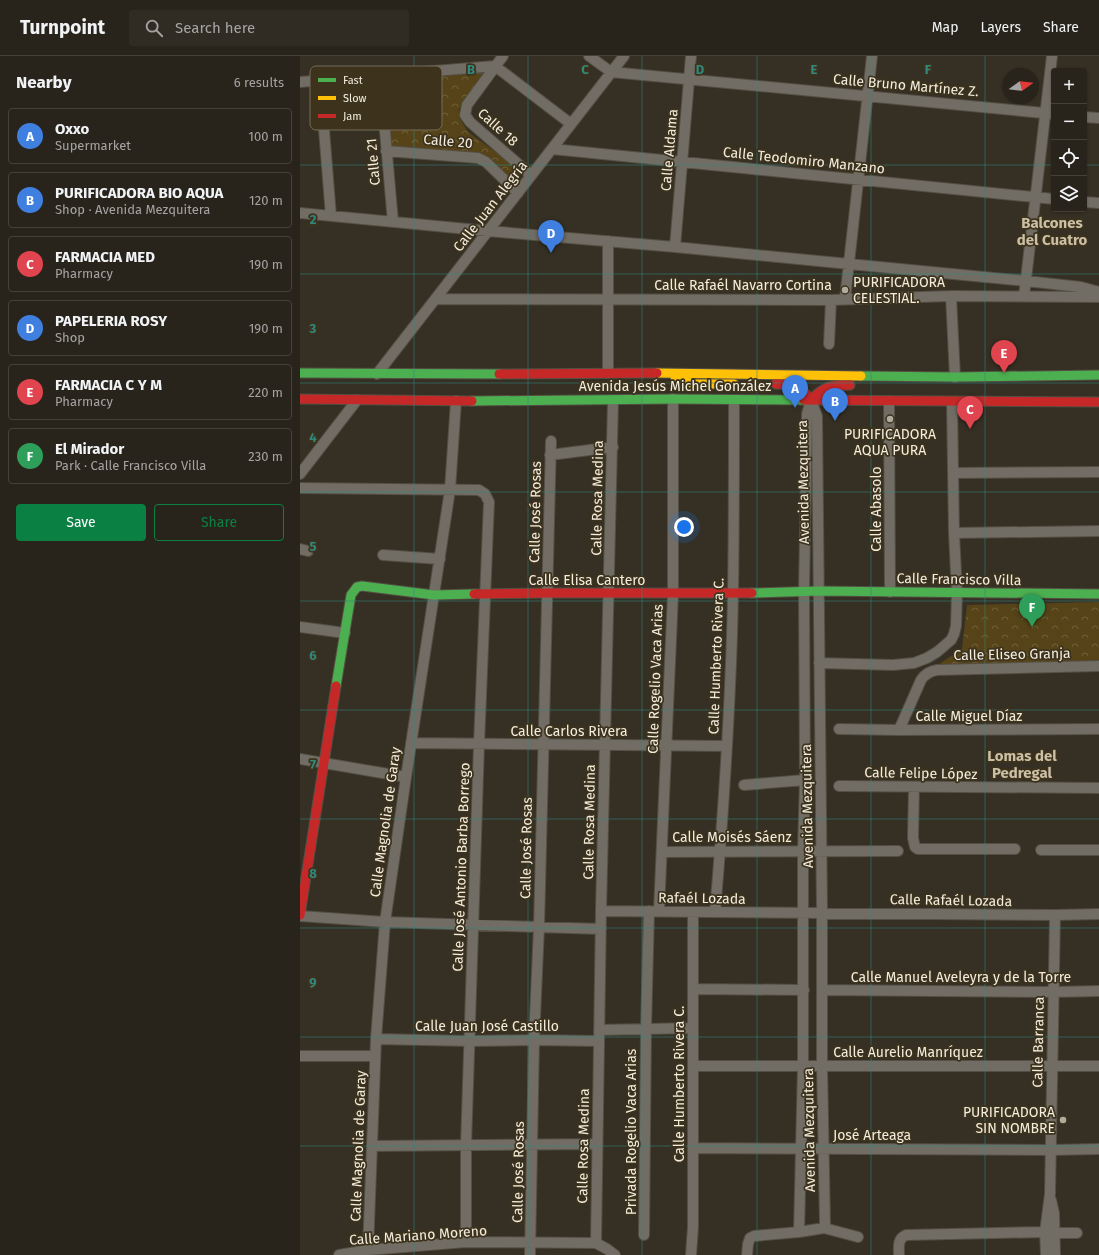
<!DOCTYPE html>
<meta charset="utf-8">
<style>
:root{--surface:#28241b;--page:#302c24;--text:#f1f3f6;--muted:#a5a4a3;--line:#44413a;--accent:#0b8043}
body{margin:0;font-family:"Fira Sans",sans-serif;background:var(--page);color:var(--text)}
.controls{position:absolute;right:12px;top:12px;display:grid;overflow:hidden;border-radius:4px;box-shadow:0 1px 3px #0004}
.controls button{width:36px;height:36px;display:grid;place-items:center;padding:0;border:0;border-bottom:1px solid var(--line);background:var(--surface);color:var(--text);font:20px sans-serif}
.compass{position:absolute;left:703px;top:12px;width:36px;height:36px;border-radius:50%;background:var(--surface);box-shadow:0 1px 3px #0004;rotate:75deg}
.you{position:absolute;left:384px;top:471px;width:14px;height:14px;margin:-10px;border:3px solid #fff;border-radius:50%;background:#1a73e8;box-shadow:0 0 0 6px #1a73e833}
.badge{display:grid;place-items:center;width:26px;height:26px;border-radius:50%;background:var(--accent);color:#fff;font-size:13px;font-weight:700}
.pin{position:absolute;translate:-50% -33px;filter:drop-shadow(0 1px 2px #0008)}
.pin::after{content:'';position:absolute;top:21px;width:14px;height:12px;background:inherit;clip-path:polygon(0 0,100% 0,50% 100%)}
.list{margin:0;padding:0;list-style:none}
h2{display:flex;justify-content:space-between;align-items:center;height:52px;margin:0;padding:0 16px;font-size:17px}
h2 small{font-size:13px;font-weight:400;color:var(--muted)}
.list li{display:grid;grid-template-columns:26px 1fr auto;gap:12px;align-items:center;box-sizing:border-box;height:56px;margin:0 8px 8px;padding:0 8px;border:1px solid var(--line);border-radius:4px}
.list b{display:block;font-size:15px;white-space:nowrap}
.list p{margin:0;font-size:13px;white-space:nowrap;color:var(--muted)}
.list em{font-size:13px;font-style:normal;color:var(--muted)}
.actions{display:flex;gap:8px;padding:12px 16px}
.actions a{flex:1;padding:9px 0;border:1px solid var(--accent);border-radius:4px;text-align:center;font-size:14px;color:var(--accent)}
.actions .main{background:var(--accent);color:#fff}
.icon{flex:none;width:22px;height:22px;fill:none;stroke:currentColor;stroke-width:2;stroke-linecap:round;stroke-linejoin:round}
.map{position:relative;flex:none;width:799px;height:1199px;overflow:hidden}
header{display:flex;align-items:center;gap:24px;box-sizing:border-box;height:56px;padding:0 20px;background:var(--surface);border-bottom:1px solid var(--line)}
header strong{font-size:19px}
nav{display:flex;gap:22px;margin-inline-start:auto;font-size:14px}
.search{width:280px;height:36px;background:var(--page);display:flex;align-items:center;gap:10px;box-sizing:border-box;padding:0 14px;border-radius:4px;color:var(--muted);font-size:15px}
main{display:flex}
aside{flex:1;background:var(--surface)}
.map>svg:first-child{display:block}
.park{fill:url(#park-crowns)}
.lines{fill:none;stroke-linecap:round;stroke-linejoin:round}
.street-casing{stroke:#534f44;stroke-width:12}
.fast-casing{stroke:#534f44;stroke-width:11}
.slow-casing{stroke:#534f44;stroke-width:11}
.jam-casing{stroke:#534f44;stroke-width:11}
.street{stroke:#726d64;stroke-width:10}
.fast{stroke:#4caf50;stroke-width:9}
.slow{stroke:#ffc107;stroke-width:9}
.jam{stroke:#c62828;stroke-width:9}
.grid{fill:none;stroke:#31887f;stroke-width:1;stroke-opacity:0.55}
.poi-dot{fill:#b1ab9e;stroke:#3d331d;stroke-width:1.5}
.labels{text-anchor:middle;stroke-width:3.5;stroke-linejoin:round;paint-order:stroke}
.street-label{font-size:14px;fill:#f3ede0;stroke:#3d331d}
.poi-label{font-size:14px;fill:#f3ede0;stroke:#3d331d;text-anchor:start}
.neighbourhood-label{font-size:15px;font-weight:bold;fill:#cbbfa5;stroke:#3d331d}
.key{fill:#3d331d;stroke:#746b58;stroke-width:1}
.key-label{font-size:11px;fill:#f3ede0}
.grid-label{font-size:13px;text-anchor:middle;font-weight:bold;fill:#31887f;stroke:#3d331d;stroke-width:3.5;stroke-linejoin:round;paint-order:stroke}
</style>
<header>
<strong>Turnpoint</strong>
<div class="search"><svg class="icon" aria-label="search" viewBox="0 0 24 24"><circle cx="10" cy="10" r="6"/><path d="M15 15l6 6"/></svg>Search here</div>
<nav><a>Map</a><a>Layers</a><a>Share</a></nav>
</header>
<main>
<aside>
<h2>Nearby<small>6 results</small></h2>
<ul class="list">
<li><span class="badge" style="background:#3f7fe0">A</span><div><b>Oxxo</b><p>Supermarket</p></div><em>100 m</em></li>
<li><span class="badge" style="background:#3f7fe0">B</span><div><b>PURIFICADORA BIO AQUA</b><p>Shop · Avenida Mezquitera</p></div><em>120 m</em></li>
<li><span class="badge" style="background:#e0444e">C</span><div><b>FARMACIA MED</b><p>Pharmacy</p></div><em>190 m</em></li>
<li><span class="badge" style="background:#3f7fe0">D</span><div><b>PAPELERIA ROSY</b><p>Shop</p></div><em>190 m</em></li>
<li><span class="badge" style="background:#e0444e">E</span><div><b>FARMACIA C Y M</b><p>Pharmacy</p></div><em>220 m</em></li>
<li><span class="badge" style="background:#2e9e5b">F</span><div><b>El Mirador</b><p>Park · Calle Francisco Villa</p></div><em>230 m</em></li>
</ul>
<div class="actions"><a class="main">Save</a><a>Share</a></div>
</aside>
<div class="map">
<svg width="799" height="1199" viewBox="0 0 799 1199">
<defs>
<pattern id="park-crowns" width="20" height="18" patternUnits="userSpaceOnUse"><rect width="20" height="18" fill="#564418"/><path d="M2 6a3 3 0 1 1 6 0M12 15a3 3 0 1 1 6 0" fill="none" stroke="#6f5f39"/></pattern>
</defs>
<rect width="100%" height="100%" fill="#363024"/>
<path class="park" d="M187 15 159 53 160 63 168 76 223 116 214 127 181 98 88 90 83 23Z
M799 546V606L633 612 662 593 667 549Z"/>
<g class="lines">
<g class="street-casing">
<path id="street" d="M203 0 167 49 165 59 170 66 231 119
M289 0 311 16 754 58
M80 19 93 166
M20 24 31 160
M0 26 195 10 271 68
M784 61 799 62
M252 93 754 143
M86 95 178 102 186 106 218 137
M784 146 799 147
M0 157 188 175 375 191 549 208 726 225 781 231 799 236
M375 191 391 0
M651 240 655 321
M724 240 752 0
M136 243 531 244 651 240 799 241
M545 243 572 0
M529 288 531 244
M308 317V185
M77 318 324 0
M511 344 517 360 522 857V1010L525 1168 524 1172
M589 345 590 536
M250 399 313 391
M653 417 799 416
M0 418 57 344
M0 432 179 434 185 438 189 446 179 688 166 1090V1186
M654 477 799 475
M0 493 8 495
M83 499 140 503
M0 571 45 577
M519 607 593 609 614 607 627 602 637 596 651 584 654 578 656 570 657 537 654 477 652 346
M539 673 599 674 799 673
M599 674 621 624C625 618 630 615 637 614L799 610
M111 687 427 690
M0 703 106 721
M444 729 505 724
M539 730 799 732
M614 731 613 782 615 791 618 793H715
M741 794H799
M362 796 598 795
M301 855 755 859 799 858
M359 855 373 538V343
M415 856C424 750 431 644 433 538 434 473 434 408 434 344
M0 860 85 866 301 873
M393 933 504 934
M522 934 753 936 799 935
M299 974 393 972
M76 983 170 985 234 984 298 985
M0 1000H75
M393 1010H799
M72 1090 297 1088
M393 1092 751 1094 799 1093
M751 1144 754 1157 755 1199
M499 1176 503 1010V795L505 724 504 536 507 358 511 344
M754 1177H777
M344 1179 346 973 349 855
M296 1187 301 855 313 345
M68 1194 76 983 85 866 106 721 150 434 156 345
M39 1199 68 1194 166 1186 296 1187 307 1193 315 1199
M230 1199 234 984 239 871 251 385
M391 1199 393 1171V856
M447 1199 448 1188 450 1182 454 1180 499 1176 524 1172 558 1181
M599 1199C599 1191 597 1183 606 1179L745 1176
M746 1199 745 1176 750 1138 755 859"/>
</g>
<g class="fast-casing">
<path id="fast" d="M0 317 199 318
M561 320 655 321 799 319
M172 345 373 343 504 344
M452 537 519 535 799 538
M36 630 51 539 57 531 62 530 134 539 174 538"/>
</g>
<g class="slow-casing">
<path id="slow" d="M357 317 561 320
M375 321 394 328H434"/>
</g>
<g class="jam-casing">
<path id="jam" d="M199 318 357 317
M476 328C494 328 499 329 511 344 524 330 532 329 550 329
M0 343 172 345
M504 344 799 346
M174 538 248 537H452
M0 859 36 630"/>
</g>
<use href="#street" class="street"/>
<use href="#fast" class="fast"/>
<use href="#slow" class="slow"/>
<use href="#jam" class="jam"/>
</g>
<path class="grid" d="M114 0V1199M228 0V1199M342 0V1199M457 0V1199M571 0V1199M685 0V1199M0 109H754M784 109H799M0 218H799M0 327H799M0 436H799M0 545H799M0 654H799M0 763H799M0 872H799M0 981H799M0 1090H799"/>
<g class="poi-dot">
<circle cx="545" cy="234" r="4"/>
<circle cx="590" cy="363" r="4"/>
<circle cx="763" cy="1064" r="4"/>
</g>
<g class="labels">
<g class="street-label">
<text transform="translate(606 29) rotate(5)" y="5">Calle Bruno Martínez Z.</text>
<text transform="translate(198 71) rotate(42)" y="5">Calle 18</text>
<text transform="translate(148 85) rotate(5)" y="5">Calle 20</text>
<text transform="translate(369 94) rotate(-85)" y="5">Calle Aldama</text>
<text transform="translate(504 104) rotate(6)" y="5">Calle Teodomiro Manzano</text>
<text transform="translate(73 106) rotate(-95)" y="5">Calle 21</text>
<text transform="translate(190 150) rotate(-52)" y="5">Calle Juan Alegría</text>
<text x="443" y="234">Calle Rafaél Navarro Cortina</text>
<text x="375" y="335">Avenida Jesús Michel González</text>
<text transform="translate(503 426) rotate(-91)" y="5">Avenida Mezquitera</text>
<text transform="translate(297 442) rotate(-89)" y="5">Calle Rosa Medina</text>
<text transform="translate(576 453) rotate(-90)" y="5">Calle Abasolo</text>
<text transform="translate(235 456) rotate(-89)" y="5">Calle José Rosas</text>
<text transform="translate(659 523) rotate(1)" y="5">Calle Francisco Villa</text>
<text x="287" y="529">Calle Elisa Cantero</text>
<text transform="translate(712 598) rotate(-1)" y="5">Calle Eliseo Granja</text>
<text transform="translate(416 600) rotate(-88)" y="5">Calle Humberto Rivera C.</text>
<text transform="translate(355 623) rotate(-88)" y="5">Calle Rogelio Vaca Arias</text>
<text x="669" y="665">Calle Miguel Díaz</text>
<text x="269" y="680">Calle Carlos Rivera</text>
<text transform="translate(621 717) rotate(1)" y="5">Calle Felipe López</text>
<text transform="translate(507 750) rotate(-91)" y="5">Avenida Mezquitera</text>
<text transform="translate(85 766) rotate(-82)" y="5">Calle Magnolia de Garay</text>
<text transform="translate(289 766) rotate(-89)" y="5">Calle Rosa Medina</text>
<text x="432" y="786">Calle Moisés Sáenz</text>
<text transform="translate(226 792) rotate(-89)" y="5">Calle José Rosas</text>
<text transform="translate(161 811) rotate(-88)" y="5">Calle José Antonio Barba Borrego</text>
<text transform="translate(402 842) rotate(1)" y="5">Rafaél Lozada</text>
<text transform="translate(651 844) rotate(1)" y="5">Calle Rafaél Lozada</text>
<text x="661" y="926">Calle Manuel Aveleyra y de la Torre</text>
<text x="187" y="975">Calle Juan José Castillo</text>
<text transform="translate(738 986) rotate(-89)" y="5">Calle Barranca</text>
<text x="608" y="1001">Calle Aurelio Manríquez</text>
<text transform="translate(379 1028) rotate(-90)" y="5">Calle Humberto Rivera C.</text>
<text transform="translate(509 1074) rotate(-91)" y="5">Avenida Mezquitera</text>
<text transform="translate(331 1076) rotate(-90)" y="5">Privada Rogelio Vaca Arias</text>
<text x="572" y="1084">José Arteaga</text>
<text transform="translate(58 1090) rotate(-88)" y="5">Calle Magnolia de Garay</text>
<text transform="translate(283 1090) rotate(-89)" y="5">Calle Rosa Medina</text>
<text transform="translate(218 1116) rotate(-89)" y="5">Calle José Rosas</text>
<text transform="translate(118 1179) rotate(-4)" y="5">Calle Mariano Moreno</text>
</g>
<g class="poi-label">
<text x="553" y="231">PURIFICADORA<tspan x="553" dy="16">CELESTIAL.</tspan></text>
<text x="590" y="383" text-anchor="middle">PURIFICADORA<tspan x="590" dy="16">AQUA PURA</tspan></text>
<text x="755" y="1061" text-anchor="end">PURIFICADORA<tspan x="755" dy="16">SIN NOMBRE</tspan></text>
</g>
<g class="neighbourhood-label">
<text x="752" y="172">Balcones<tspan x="752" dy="17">del Cuatro</tspan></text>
<text x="722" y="705">Lomas del<tspan x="722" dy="17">Pedregal</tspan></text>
</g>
</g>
<rect x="10" y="10" width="132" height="64" rx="6" class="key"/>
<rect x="18" y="22" width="18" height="4" fill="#4caf50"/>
<rect x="18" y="40" width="18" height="4" fill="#ffc107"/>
<rect x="18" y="58" width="18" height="4" fill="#c62828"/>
<g class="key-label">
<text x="43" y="28">Fast</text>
<text x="43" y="46">Slow</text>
<text x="43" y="64">Jam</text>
</g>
<g class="grid-label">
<text x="171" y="18">B</text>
<text x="285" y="18">C</text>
<text x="400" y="18">D</text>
<text x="514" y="18">E</text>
<text x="628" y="18">F</text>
<text x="13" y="168">2</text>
<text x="13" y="277">3</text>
<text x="13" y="386">4</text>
<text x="13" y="495">5</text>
<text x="13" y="604">6</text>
<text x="13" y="713">7</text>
<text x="13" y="822">8</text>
<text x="13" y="931">9</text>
</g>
</svg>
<div class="controls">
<button>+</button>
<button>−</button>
<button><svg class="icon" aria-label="locate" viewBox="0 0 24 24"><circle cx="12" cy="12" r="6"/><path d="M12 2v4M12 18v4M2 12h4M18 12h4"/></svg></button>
<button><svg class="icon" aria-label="layers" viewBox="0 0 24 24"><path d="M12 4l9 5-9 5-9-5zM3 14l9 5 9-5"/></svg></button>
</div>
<svg class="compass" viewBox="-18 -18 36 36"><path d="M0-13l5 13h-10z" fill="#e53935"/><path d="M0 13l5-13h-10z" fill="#a5a4a3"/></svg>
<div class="you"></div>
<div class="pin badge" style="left:495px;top:352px;background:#3f7fe0">A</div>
<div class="pin badge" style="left:535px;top:365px;background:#3f7fe0">B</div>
<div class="pin badge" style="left:670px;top:373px;background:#e0444e">C</div>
<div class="pin badge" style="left:251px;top:197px;background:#3f7fe0">D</div>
<div class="pin badge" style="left:704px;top:317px;background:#e0444e">E</div>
<div class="pin badge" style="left:732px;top:571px;background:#2e9e5b">F</div>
</div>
</main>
